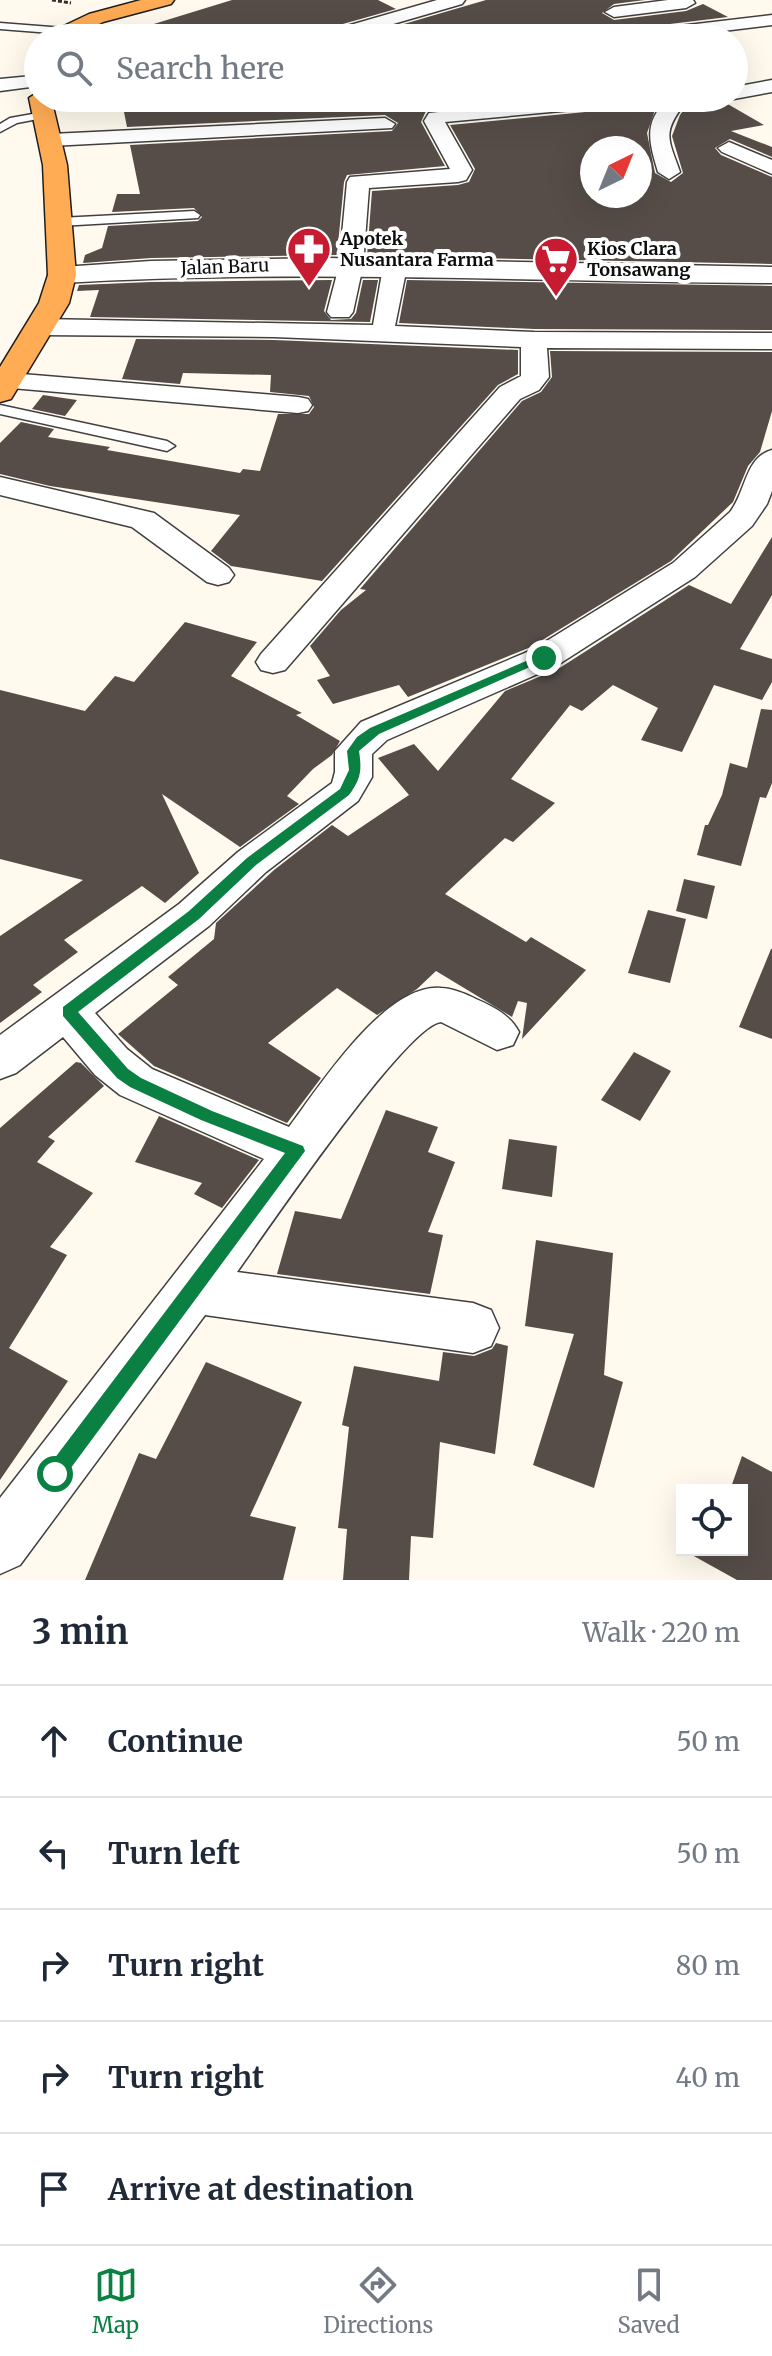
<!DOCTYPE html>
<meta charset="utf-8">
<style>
:root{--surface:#fff;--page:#f6f6f7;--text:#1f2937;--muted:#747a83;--line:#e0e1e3;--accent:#0b8043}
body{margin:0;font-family:Merriweather,serif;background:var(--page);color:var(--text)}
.controls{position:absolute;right:24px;bottom:24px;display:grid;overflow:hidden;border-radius:0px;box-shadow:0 8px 32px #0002}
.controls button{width:72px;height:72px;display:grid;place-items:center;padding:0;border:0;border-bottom:2px solid var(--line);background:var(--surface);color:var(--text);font:40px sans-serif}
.compass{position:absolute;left:580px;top:136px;width:72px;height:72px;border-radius:50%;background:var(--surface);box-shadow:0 8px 32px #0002;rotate:43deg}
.stop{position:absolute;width:24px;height:24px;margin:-18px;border:6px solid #0b8043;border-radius:50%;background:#fff}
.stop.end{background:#0b8043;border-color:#fff;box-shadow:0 2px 8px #0008}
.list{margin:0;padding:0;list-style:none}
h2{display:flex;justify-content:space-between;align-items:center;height:104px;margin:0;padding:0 32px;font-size:34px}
h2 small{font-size:26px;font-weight:400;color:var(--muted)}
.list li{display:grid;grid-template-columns:52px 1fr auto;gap:24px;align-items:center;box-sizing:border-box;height:112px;padding:0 32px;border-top:2px solid var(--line)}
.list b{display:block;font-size:30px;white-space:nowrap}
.list em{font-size:26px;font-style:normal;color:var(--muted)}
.icon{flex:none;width:44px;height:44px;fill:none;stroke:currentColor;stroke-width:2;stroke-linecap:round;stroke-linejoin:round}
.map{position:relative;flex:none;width:772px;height:1580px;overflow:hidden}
.search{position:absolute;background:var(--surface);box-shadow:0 8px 32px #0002;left:24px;right:24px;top:24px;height:88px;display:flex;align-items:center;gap:20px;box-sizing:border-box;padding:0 28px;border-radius:44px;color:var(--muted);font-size:30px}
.sheet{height:664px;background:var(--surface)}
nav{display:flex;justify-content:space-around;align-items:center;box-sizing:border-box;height:112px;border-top:2px solid var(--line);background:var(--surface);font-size:22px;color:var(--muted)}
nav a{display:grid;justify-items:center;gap:4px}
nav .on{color:var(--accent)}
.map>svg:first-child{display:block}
.building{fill:#564d48;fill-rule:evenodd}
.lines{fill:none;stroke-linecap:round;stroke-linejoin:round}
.service-casing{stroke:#404040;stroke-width:3}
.minor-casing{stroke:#404040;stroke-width:3}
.tertiary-casing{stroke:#404040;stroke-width:3}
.trunk-casing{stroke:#1e1e1e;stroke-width:3}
.path{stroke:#2f2f2f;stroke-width:3;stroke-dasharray:4 2;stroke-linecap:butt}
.service{fill:#fff;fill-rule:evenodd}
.minor{fill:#fff;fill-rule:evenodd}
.tertiary{fill:#fff;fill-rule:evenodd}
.trunk{fill:#ffac54;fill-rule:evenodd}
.route{fill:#0b8043}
.labels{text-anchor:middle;stroke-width:8;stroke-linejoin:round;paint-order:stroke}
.far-poi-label{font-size:18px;font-weight:bold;fill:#0d0d0d;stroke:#fff;text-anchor:start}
.far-street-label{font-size:18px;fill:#0d0d0d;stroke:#fff}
</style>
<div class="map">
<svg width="772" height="1580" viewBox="0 0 772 1580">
<rect width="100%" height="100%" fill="#fffaed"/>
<path class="building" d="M232 0H378L396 9 318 31 313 38H132L131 31Z
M486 0H645L614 4 602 13 614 20 686 11 703 4 728 17 645 27 630 38H356Z
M216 98H545L426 111 421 122 445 166 347 175 344 182 337 255 151 258 83 263 85 255 102 248 108 226 198 221 202 217 194 208 112 212 117 194H140L130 145 392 131 398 123 385 115 127 127 124 112 219 107Z
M719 99 764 125 731 131 772 147V157L730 139 715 148 721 155 772 177V264L367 256 372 191 458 185 469 182 475 169 450 125 637 107 643 104 655 110 647 133 655 173 671 182 683 173 672 136 680 115 688 104ZM592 148H640V196H592Z
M332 280 324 311 331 320 351 319 356 313 363 280H378L370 322 90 317 99 290 77 291 79 285 151 282Z
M407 280 772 286V330L534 329 399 323Z
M136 339 274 340 518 350V374L498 385 322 581 231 566 211 551 240 515 50 486 0 474V443L21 422 54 429 48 437 110 447 107 450 240 473 243 469 260 471 278 414H309L314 407 309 396 270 392 271 375 183 373 180 384 122 379Z
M550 351 772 352V411L760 452 748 466 733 502 671 561 531 647 408 697 399 685 333 704 317 680 330 676 310 646 341 610 366 590 360 589 522 401 541 392 552 377Z
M43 395 77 400 65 416 32 409Z
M772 537V595L740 649 772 659V682L762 700 714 685 682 752 641 740 658 708 613 685 582 711 570 705 511 779 555 803 513 842 505 838 445 894 526 942 531 937 586 970 522 1039 527 1003 518 1001 512 1017 436 971 417 989 377 1015 337 988 268 1043 321 1078 287 1123 154 1066 118 1034 178 985 168 977 214 939 216 923 274 870 332 825 348 836 409 795 378 758 414 744 438 771 505 691 558 669 689 585 731 604Z
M185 622 257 642 231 676 302 713 296 715 340 741 332 755 313 769 287 796 299 804 240 847 162 794 199 873 165 903 142 886 64 940 78 952 33 985 42 992 0 1023V936L83 880 0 859V690L85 711 115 676 134 682Z
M761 709 772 710V783L766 798 760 797 741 866 697 855 705 825H708L722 795 730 763 747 768Z
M684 879 715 886 707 919 676 911Z
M648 910 686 919 670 983 628 973Z
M771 949H772V1039L739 1027Z
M634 1052 671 1071 640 1121 601 1100Z
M76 1062 81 1063 104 1086 48 1137 55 1141 37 1162 93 1193 50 1247 67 1255 9 1348 68 1381 0 1480V1128Z
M386 1110 438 1127 428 1152 455 1162 428 1232 443 1235 430 1294 277 1274 295 1211 341 1219Z
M159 1116 259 1160 222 1208 194 1194 202 1183 135 1162Z
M509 1139 557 1146 552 1197 502 1189Z
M536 1240 613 1253 604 1375 623 1382 594 1488 533 1465 574 1334 525 1326Z
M496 1343 508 1346 495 1454 440 1442 433 1538 411 1536 409 1580H343L347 1529 338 1528 349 1427 342 1425 354 1366 439 1381 443 1352 474 1356 492 1349Z
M206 1362 302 1402 250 1516 296 1527 283 1580H85L139 1453 156 1459Z
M742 1456 772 1472V1580H737L683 1550H742V1490H730Z"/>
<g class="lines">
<g class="service-casing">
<path id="service" d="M0 23 64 28 69 31 64 34 0 29Z
M44 112 49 115 48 117 17 123 0 132V124L10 118Z
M194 211 200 215 198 218 60 226 54 222 60 218Z
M0 405 167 441 175 446 167 451 0 414Z"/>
</g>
<g class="minor-casing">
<path id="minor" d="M437 0H465L462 4 345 38H316L319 34Z
M668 0H693L695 3 686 8 614 17 605 12 614 7Z
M772 15V25L666 38H633L645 30Z
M32 76 38 78V86L0 91V79Z
M772 80V92L734 99 730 98H734V87Z
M574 98H647L637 104 445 122 472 170 466 180 458 182 369 188 363 266 353 312 349 317H331L327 312 339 266 347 182 350 177 450 169 424 121 429 113Z
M668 99H682L685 103C662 133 668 138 680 172L669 179 658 172C649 142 643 122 668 99Z
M385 118 395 124 392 128 51 146 41 140 51 134Z
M729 142 772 160V174L722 152 718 148Z
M395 260 404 262 407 267 395 326 534 332 772 333V349L547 348 549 377 539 390 520 399 285 670 273 673 261 670 256 662 261 654 500 387 521 376V347L274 337 41 335 32 332 28 327 32 322 41 319 373 325 383 267 386 262Z
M10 373 298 397 308 399 312 405 308 411 298 413 0 387V376Z
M772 450V491L767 504 752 526 695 577 556 666 387 740 372 754V777L358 801 266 872 209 926 95 1013 127 1049 152 1069 289 1127C319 1087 385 983 441 988 452 988 466 994 476 999 494 1007 510 1015 519 1032L513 1045 497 1050 441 1022C406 1025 265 1233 237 1272L473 1303 491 1310 499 1328 491 1346 473 1353 205 1315 20 1565 0 1574V1498L264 1159 120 1095 95 1075 63 1037 16 1073 0 1079V1035L179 904 238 852 332 783 335 772V751L361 722 532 650 673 563 730 512C746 492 745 457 772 450Z
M0 477 154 513 229 568 234 575 229 582 218 585 207 582 132 527 0 495Z"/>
</g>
<g class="tertiary-casing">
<path id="tertiary" d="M328 258 772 267V283C535 282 299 269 62 283L52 281 48 275 52 269 62 267 151 261Z"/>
</g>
<g class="trunk-casing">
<path id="trunk" d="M141 0H174L171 4 103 22 71 38H43L47 34 89 14Z
M38 92V98H51L67 165 76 275 69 303 11 399 0 402V367L39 303 48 275 43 165 29 98Z"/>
</g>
<path class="path" d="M52 0 71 3"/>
<use href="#service" class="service"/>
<use href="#minor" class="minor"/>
<use href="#tertiary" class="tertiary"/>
<use href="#trunk" class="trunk"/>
</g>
<path class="route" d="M540 655 550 658 379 734 359 751C362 770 361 779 349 795L256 865 199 919 78 1012 128 1069 141 1078 212 1111 303 1146 305 1151 62 1480 55 1483 48 1480 46 1474 48 1467 285 1153 201 1120 130 1087 117 1078 63 1016V1007L189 911 247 858 340 789 349 770 347 751 357 737 370 728Z"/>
<defs>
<g id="pharmacy-pin" transform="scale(2.3)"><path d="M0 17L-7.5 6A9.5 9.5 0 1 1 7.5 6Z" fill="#c71b31" stroke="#fff"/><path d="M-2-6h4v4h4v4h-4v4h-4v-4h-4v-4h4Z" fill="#fff"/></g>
<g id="supermarket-pin" transform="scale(2.3)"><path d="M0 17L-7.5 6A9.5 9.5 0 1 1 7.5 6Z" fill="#c71b31" stroke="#fff"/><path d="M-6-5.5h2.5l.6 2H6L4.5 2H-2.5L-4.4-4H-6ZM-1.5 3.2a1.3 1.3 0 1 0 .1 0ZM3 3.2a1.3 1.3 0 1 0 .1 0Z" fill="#fff"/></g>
</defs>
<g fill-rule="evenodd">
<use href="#pharmacy-pin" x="309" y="249"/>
<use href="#supermarket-pin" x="556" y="259"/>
</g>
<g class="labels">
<g class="far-poi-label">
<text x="340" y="245">Apotek<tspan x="340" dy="21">Nusantara Farma</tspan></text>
<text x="587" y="255">Kios Clara<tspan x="587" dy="21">Tonsawang</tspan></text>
</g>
<g class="far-street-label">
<text transform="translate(225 267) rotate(-2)" y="6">Jalan Baru</text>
</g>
</g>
</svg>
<div class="controls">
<button><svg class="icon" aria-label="locate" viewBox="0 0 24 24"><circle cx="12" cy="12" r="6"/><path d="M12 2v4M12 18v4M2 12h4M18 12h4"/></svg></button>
</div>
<svg class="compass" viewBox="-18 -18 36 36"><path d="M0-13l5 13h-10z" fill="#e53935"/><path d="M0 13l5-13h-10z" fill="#747a83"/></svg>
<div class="stop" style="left:55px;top:1474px"></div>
<div class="stop end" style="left:544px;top:658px"></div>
<div class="search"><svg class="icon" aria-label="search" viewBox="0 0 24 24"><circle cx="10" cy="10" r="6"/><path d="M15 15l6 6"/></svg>Search here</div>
</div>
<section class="sheet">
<h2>3 min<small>Walk · 220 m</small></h2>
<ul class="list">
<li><svg class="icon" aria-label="ahead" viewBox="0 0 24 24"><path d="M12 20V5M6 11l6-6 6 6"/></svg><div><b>Continue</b></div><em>50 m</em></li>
<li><svg class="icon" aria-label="left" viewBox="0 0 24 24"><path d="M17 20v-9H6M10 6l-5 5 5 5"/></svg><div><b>Turn left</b></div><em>50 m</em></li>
<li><svg class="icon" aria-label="right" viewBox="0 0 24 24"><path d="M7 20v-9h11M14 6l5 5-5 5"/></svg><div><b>Turn right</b></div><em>80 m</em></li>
<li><svg class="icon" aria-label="right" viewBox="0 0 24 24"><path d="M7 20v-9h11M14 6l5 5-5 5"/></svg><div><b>Turn right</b></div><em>40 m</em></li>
<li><svg class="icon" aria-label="arrive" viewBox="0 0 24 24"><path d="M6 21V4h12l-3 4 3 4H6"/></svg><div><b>Arrive at destination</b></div></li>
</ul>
</section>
<nav>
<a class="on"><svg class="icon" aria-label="map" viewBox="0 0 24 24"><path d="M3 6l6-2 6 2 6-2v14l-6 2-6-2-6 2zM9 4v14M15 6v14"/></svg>Map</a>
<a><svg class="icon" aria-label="directions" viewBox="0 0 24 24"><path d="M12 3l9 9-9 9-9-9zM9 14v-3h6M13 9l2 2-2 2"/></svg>Directions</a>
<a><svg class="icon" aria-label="saved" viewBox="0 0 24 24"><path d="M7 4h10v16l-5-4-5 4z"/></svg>Saved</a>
</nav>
